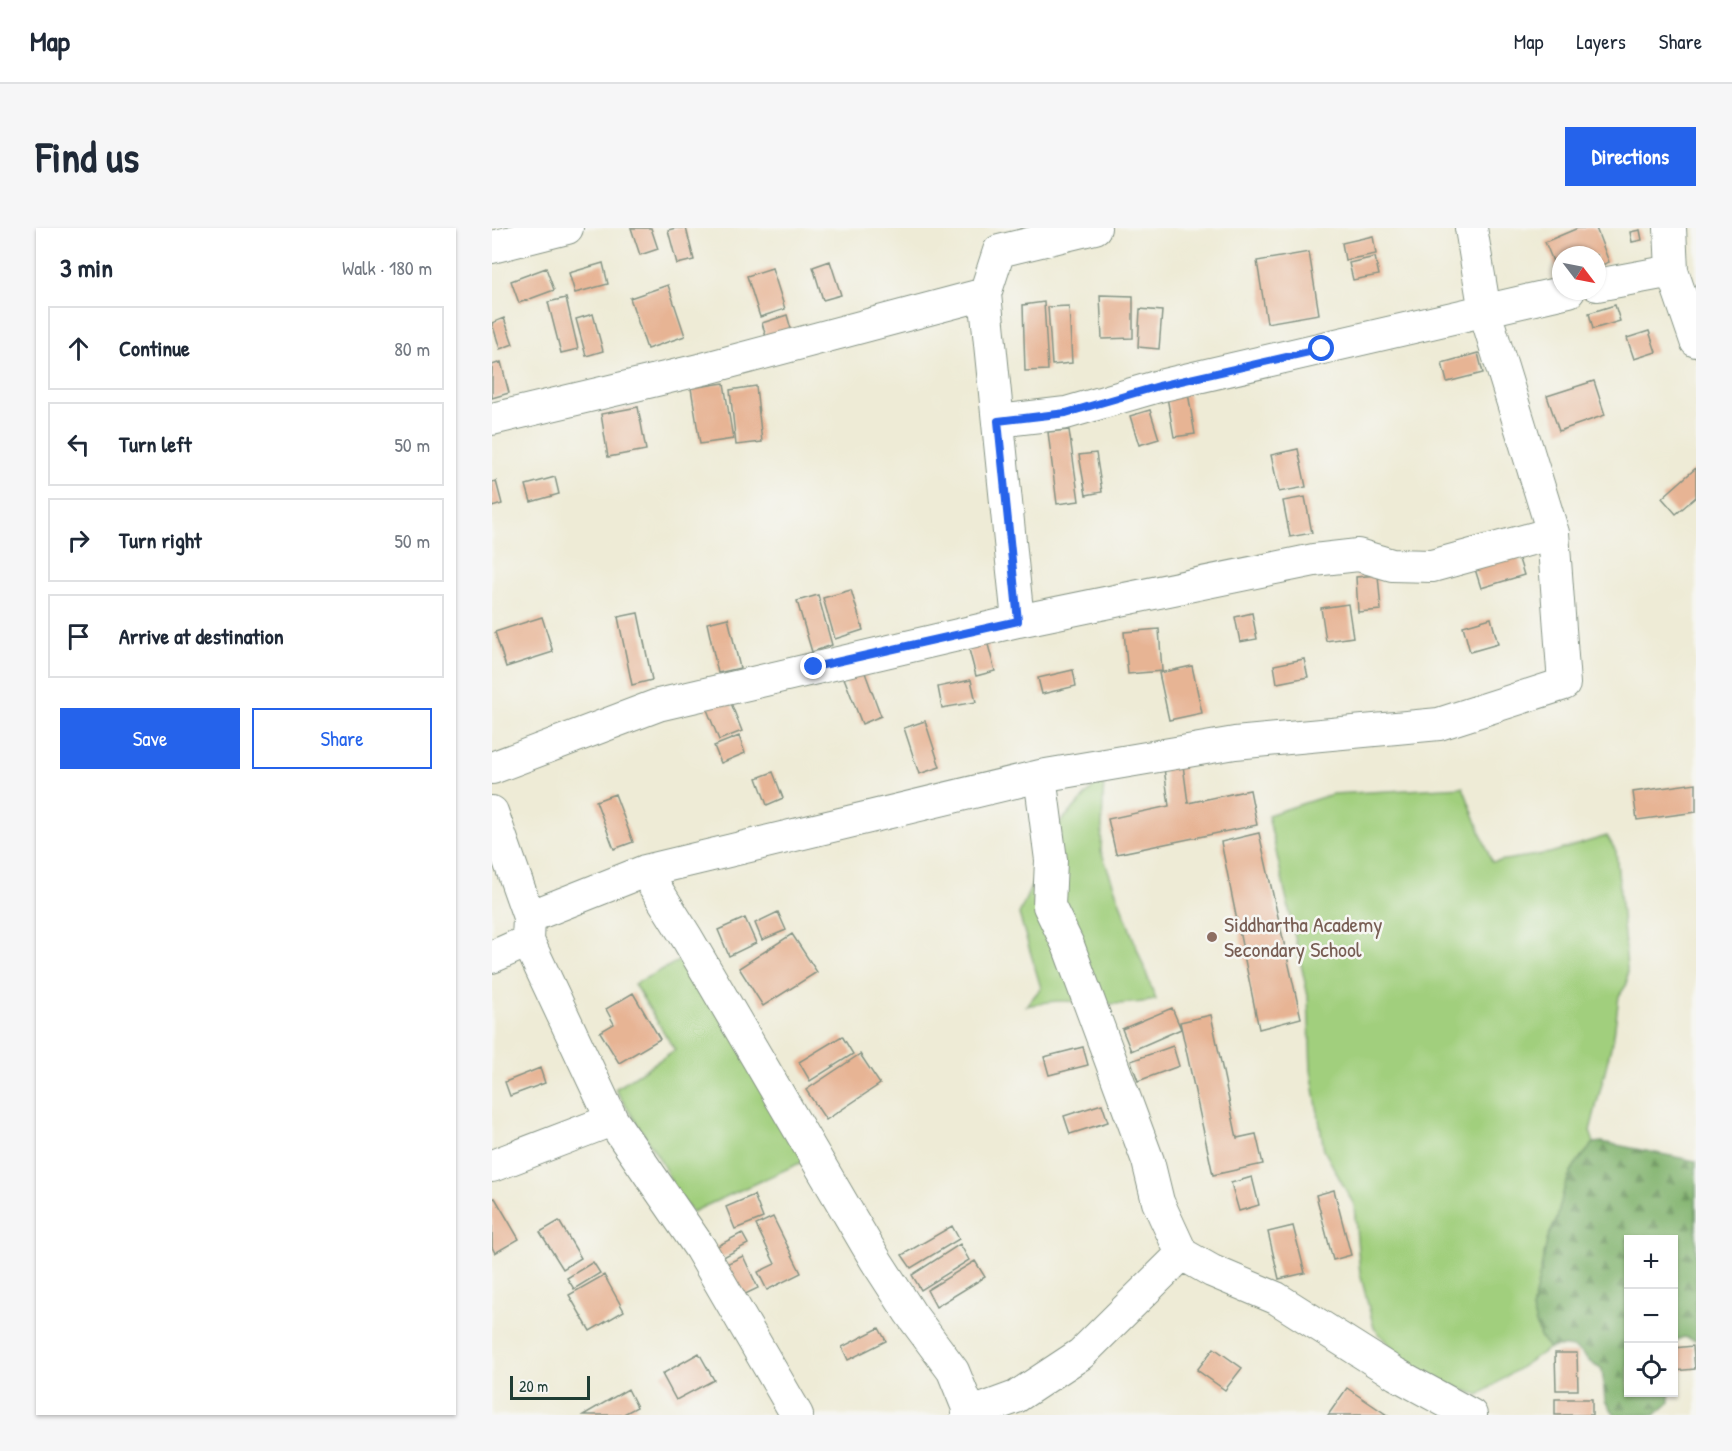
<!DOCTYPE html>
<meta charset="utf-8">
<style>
:root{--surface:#fff;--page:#f6f6f7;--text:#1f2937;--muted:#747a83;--line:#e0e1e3;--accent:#2563eb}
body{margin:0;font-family:"Patrick Hand",sans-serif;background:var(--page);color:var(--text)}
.controls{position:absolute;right:18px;bottom:18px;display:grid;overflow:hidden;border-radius:0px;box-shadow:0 2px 4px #0004}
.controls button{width:54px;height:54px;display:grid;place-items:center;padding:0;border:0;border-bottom:2px solid var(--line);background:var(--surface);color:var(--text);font:30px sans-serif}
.compass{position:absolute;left:1060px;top:18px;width:54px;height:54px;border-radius:50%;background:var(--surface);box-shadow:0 2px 4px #0004;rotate:122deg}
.scale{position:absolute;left:18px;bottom:15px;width:80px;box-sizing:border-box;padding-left:6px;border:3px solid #1f3d34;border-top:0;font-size:16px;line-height:21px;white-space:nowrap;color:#1f3d34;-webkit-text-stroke:4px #f6f6f2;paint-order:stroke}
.stop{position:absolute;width:18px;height:18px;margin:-14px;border:4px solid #2563eb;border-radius:50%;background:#fff}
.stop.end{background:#2563eb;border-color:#fff;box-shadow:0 2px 6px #0008}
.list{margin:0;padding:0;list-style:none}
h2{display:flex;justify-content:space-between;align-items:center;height:78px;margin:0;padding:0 24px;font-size:26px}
h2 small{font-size:20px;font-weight:400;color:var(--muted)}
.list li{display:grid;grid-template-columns:39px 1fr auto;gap:18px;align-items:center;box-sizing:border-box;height:84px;margin:0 12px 12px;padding:0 12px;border:2px solid var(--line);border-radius:0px}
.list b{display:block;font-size:22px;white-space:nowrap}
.list em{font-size:20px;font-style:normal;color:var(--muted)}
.actions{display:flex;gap:12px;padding:18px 24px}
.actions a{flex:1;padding:14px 0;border:2px solid var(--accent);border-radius:0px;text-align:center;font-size:21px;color:var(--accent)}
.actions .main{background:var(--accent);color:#fff}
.icon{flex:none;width:33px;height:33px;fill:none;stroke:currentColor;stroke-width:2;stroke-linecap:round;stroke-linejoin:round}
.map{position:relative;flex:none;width:1204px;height:1187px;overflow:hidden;border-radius:0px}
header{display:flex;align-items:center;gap:36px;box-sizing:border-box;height:84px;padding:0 30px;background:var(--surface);border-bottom:2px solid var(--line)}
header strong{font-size:28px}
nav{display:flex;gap:33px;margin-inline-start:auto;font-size:21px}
.intro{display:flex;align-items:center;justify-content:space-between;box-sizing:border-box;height:144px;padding:0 36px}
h1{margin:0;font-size:42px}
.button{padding:15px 27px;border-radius:0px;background:var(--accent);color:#fff;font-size:21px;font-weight:700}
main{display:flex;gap:36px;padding:0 36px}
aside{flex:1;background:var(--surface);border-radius:0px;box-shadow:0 2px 4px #0004}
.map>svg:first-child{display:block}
.grass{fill:#a1cf7d;stroke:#608658;stroke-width:1.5}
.forest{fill:url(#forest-firs);stroke:#507850;stroke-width:1.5}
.building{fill:#e7b494}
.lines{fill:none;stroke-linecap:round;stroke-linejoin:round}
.minor-casing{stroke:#869485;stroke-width:34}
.minor{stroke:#fff;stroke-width:32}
.route{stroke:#2563eb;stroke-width:8}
.education-dot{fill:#8d6e63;stroke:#f6f6f2;stroke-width:2}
.labels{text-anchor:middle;stroke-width:5;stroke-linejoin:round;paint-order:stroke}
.education-label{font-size:22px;fill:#785e54;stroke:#f6f6f2;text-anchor:start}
</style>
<header>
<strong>Map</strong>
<nav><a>Map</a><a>Layers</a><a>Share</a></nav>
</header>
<div class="intro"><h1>Find us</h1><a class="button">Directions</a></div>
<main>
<aside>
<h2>3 min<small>Walk · 180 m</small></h2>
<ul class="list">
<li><svg class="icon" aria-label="ahead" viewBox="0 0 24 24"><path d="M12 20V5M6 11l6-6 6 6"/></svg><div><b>Continue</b></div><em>80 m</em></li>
<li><svg class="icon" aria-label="left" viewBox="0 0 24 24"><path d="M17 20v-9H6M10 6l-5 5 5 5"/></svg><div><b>Turn left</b></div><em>50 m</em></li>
<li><svg class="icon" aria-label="right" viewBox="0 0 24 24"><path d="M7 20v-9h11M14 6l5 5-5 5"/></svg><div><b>Turn right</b></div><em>50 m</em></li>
<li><svg class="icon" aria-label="arrive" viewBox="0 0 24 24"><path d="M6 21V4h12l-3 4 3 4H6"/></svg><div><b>Arrive at destination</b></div></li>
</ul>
<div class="actions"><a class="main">Save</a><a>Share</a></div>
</aside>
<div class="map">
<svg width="1204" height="1187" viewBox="0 0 1204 1187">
<defs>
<pattern id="forest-firs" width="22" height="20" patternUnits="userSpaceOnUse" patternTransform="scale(1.5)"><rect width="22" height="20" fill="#80b26c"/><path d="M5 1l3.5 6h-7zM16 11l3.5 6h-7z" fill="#68925a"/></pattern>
</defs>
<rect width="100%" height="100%" fill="#f6f6f2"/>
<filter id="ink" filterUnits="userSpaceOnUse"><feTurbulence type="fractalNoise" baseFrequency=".0167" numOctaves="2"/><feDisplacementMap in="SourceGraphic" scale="12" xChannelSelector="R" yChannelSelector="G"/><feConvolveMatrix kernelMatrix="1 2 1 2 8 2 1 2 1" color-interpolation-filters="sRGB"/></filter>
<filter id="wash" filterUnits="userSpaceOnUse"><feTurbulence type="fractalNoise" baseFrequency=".008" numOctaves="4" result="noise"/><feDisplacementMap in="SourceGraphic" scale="24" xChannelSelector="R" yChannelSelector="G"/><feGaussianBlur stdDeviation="1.35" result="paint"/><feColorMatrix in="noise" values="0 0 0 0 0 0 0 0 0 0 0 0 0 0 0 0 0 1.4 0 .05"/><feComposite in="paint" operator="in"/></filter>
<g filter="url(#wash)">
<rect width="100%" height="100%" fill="#eeebd6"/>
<path class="grass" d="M612 548 609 623 664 772C627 779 606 774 571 773 559 772 546 776 534 778L549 760 527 686 567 596Z
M971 559 1000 634 1058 625 1115 608 1124 623 1135 739V756L1127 768 1122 807 1098 903 1102 915 1083 937 1073 957 1065 991 1056 1009 1040 1082 1048 1109 1057 1120 987 1167 922 1145 882 1100 868 1045 862 977 832 922 819 842 816 768 776 587 840 566Z
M200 726 317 931 200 984 185 966 169 933 123 861 183 822 142 756Z"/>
<path class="forest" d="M1110 914 1204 933V1113L1192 1109 1182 1113V1012H1136V1164L1178 1165V1174L1163 1187H1123L1113 1173 1110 1141C1086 1132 1095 1114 1057 1120L1048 1109 1040 1082 1056 1009 1065 991 1073 957 1083 937 1102 915Z"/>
<g id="blocks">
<path class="building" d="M139 0H159L166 21 148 27Z
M184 0H194L202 32 185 36 176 2Z
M1086 0H1104L1117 34 1105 39V27H1069V53L1053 14Z
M1148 2 1150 12 1140 14 1138 4Z
M881 8 884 26 853 32 850 15Z
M817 24 827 86 775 95 765 33Z
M883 29 887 47 861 52 857 35Z
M338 33 349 67 331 72 321 39Z
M111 35 116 56 83 65 77 45Z
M54 40 62 62 27 75 19 53Z
M280 40 293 81 268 89 255 48Z
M176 57 193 108 155 121 138 70Z
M608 67 641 68V110L610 111Z
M74 70 86 121 69 125 56 74Z
M552 74 556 142 533 143 531 77Z
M1123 77 1128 93 1101 101 1097 85Z
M577 78 580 135 560 137 556 79Z
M648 81 670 83 667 121 646 119Z
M101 86 111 123 94 128 84 91Z
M295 87 299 101 274 109 270 95Z
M12 90 21 116 8 121 0 95Z
M1157 103 1164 124 1142 131 1135 110Z
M986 125 991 145 955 154 950 135Z
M9 134 17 165 0 170V137Z
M1102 153 1113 187 1067 203 1055 168Z
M232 155 241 211 208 216 199 160Z
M264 158 270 214 244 217 238 162Z
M696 165 703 206 682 209 675 169Z
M146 179 154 222 116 229 109 186Z
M658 182 667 211 647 217 638 188Z
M577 202 587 273 565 276 556 204Z
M806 221 814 259 787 264 779 227Z
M604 225 610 264 594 267 587 227Z
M1204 240V269L1184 286 1170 270Z
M63 249 67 266 39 274 34 257Z
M4 253 10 276 0 279V254Z
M813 269 820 305 798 309 791 273Z
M1025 325 1032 347 989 360 982 338Z
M886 347 889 382 866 384 864 349Z
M359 362 371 402 343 411 331 370Z
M326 367 340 417 320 424 305 373Z
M856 376 861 409 834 413 829 380Z
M146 385 160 452 140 457 126 389Z
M760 385 765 411 748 414 743 389Z
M50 389 61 424 14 439 3 404Z
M236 390 248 440 226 445 215 395Z
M999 390 1006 416 978 424 971 398Z
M667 401 670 443 636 446 632 404Z
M494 409 503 443 484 448 475 414Z
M812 431 816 449 785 455 782 437Z
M700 438 710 485 677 492 667 445Z
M372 442 389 488 370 496 352 450Z
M581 442 584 458 550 466 546 450Z
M479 452 484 474 450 480 446 459Z
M237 470 250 503 227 512 214 479Z
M433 493 448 539 427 546 412 500Z
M247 508 253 525 229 535 222 518Z
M691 537 696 575 758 562 765 597 624 626 616 591 677 578 672 540Z
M281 544 291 570 275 577 265 550Z
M1204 555V584L1145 592 1141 564Z
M123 566 141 614 122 621 104 573Z
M767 605 809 790 767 801 729 614Z
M286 684 294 702 270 712 263 695Z
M253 690 264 715 237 728 226 702Z
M300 706 325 744 271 778 247 740Z
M141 765 168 811 127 835 108 804 122 796 114 781Z
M680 780 689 801 639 823 630 801Z
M719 787 745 910 764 906 771 936 721 947 688 794Z
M350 808 361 826 318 853 307 834Z
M681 818 687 838 646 853 639 833Z
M591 819 596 837 557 847 552 829Z
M368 826 388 856 334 892 314 862Z
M48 840 53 855 18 868 13 854Z
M610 876 616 894 578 906 572 888Z
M760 949 767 977 747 983 739 955Z
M842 962 859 1027 841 1032 824 967Z
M262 967 271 990 243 1001 234 979Z
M3 970 27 1011 3 1025 0 1019V971Z
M281 989 309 1045 275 1062 266 1044 283 1036 264 997Z
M67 993 89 1030 71 1041 48 1004Z
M460 998 467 1011 419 1040 410 1027Z
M801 998 813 1045 787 1051 776 1004Z
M250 1005 256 1016 224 1033 218 1022Z
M468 1016 477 1032 429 1062 420 1047Z
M251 1028 266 1060 243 1071 228 1039Z
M483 1033 493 1049 444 1079 435 1062Z
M101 1034 108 1045 82 1061 75 1050Z
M112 1047 132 1083 98 1103 77 1067Z
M387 1100 394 1113 356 1132 350 1119Z
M1201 1118 1203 1141 1182 1143V1120Z
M722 1120 750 1140 733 1162 705 1142Z
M207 1125 222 1152 184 1172 170 1146Z
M1063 1125H1085L1086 1162H1064Z
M855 1160 895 1187H836Z
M136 1161 145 1179 130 1187H91Z
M1063 1171H1100V1187H1063Z"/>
</g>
</g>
<g filter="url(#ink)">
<use href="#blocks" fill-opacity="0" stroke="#869485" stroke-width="1.5"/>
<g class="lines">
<g class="minor-casing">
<path id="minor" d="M1178 0 1180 43 1204 113
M0 19 75 0
M1105 57 1180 43
M493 66 526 393
M0 191 211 141 493 66 507 23 603 0
M506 193 574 185 667 158 1077 63
M0 540 166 477 526 393 822 332 866 327 900 337 940 338 1061 305
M548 548 559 632 557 678 576 717 656 933 666 974 690 1026
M0 584 37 689 36 713 120 892 208 1020 305 1187
M153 643 195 710 383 1031 418 1085 461 1143 478 1185
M37 689 153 643 548 548 743 515 947 496 1072 456 1061 305 993 84 979 0
M0 729 36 713
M0 938 120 892
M475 1187 524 1169 589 1126 690 1026 720 1043 784 1070 904 1146 979 1187"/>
</g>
<use href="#minor" class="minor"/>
</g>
</g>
<g class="lines" filter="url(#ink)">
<path class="route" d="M322 439 526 393 506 193 574 185 667 158 830 121"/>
</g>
<circle class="education-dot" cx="720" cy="709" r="6"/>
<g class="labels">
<g class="education-label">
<text x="732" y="704">Siddhartha Academy<tspan x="732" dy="25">Secondary School</tspan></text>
</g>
</g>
</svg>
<div class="controls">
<button>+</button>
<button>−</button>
<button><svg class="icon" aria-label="locate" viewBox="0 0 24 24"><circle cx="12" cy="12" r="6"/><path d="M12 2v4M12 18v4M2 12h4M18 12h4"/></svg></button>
</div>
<svg class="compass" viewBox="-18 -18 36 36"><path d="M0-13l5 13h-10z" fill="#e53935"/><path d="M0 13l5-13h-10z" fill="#747a83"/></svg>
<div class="scale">20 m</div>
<div class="stop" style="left:830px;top:121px"></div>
<div class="stop end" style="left:322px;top:439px"></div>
</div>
</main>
